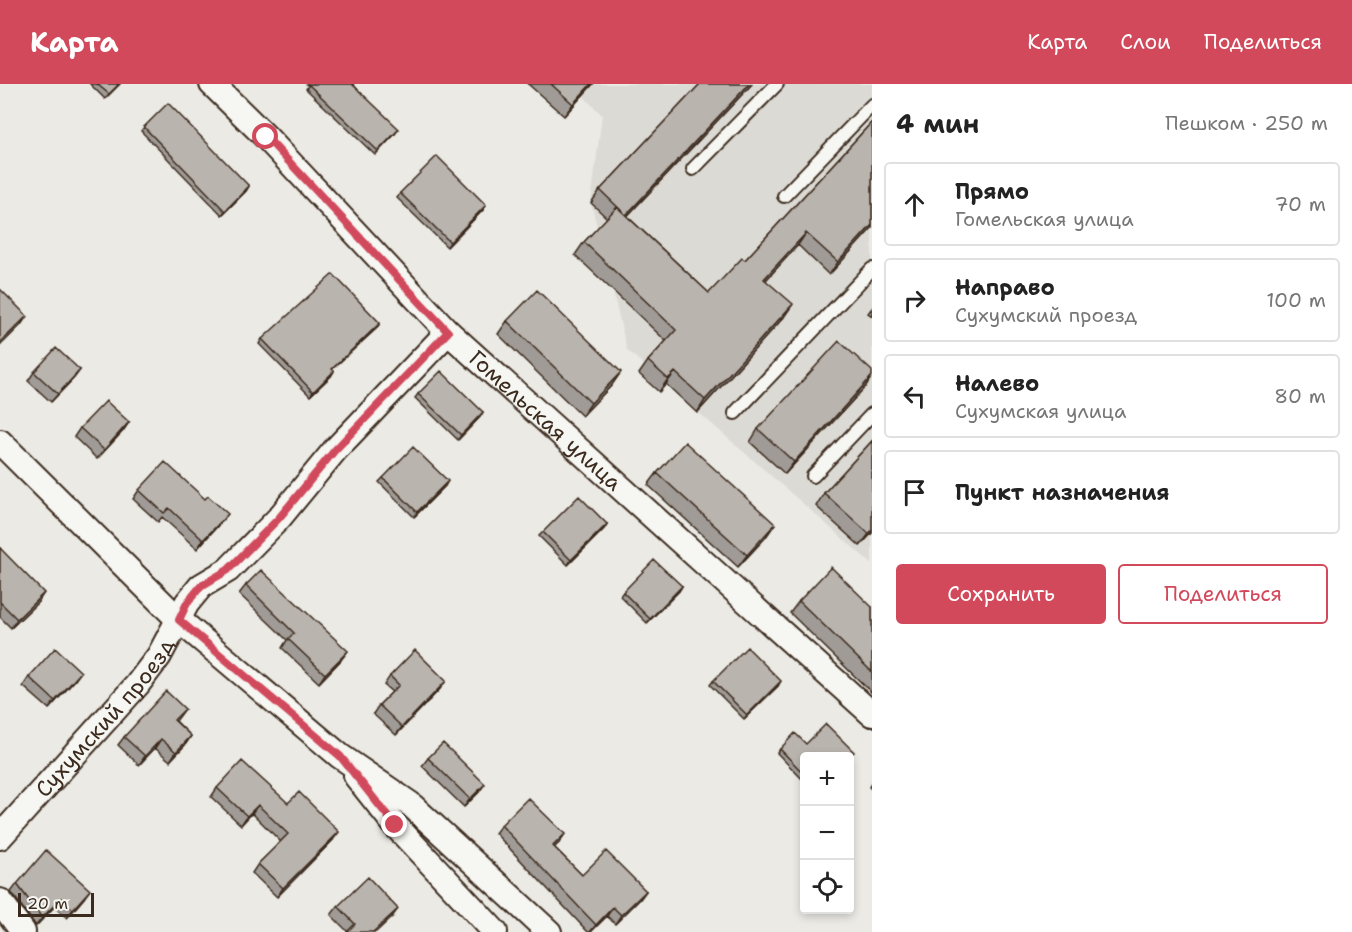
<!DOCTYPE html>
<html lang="ru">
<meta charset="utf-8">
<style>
:root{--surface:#fff;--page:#f2f2f2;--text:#222;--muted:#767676;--line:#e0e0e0;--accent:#d1495b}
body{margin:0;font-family:"Shantell Sans",sans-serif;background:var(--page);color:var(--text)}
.controls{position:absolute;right:18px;bottom:18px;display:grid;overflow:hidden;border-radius:6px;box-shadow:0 3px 9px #0003}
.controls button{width:54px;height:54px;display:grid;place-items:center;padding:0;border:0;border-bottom:2px solid var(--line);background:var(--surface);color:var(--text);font:30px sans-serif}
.scale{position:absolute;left:18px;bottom:15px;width:76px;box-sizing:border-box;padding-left:6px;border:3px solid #3b2a1e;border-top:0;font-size:16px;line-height:21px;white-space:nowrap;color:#3b2a1e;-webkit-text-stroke:4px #f6f6f2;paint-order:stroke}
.stop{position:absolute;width:18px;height:18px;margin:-14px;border:4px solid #d1495b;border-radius:50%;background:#fff}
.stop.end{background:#d1495b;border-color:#fff;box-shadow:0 2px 6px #0008}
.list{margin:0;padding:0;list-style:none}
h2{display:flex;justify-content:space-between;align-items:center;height:78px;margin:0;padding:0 24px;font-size:26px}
h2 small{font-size:20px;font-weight:400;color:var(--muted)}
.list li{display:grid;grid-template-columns:39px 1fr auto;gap:18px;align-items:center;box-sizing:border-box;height:84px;margin:0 12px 12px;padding:0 12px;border:2px solid var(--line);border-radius:6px}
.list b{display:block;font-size:22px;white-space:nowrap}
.list p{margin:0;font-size:20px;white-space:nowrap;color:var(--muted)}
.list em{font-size:20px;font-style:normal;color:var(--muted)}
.actions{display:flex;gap:12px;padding:18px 24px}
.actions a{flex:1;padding:14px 0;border:2px solid var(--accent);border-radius:6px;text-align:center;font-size:21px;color:var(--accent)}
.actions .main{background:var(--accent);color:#fff}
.icon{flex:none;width:33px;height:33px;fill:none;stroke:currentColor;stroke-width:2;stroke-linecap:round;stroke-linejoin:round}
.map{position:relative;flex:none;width:872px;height:848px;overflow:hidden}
header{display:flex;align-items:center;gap:36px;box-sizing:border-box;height:84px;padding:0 30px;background:var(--accent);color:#fff}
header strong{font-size:28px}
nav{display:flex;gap:33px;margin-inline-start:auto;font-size:21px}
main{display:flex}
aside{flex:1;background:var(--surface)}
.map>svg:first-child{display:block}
.built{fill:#dcdad4}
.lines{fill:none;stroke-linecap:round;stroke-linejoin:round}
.service-casing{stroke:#3b2a1e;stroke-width:16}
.minor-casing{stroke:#3b2a1e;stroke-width:28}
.service{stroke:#f6f6f2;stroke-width:12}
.minor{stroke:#f6f6f2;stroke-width:24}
.wall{fill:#a09b96;stroke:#3b2a1e;stroke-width:1.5}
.shaded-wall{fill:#827e7a;stroke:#3b2a1e;stroke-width:1.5}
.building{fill:#bab4ae;stroke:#3b2a1e;stroke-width:1.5}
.route{stroke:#d1495b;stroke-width:8}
.labels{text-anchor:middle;stroke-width:4.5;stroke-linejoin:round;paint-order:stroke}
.street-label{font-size:22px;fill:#3b2a1e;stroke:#f6f6f2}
</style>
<header>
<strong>Карта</strong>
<nav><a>Карта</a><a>Слои</a><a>Поделиться</a></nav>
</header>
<main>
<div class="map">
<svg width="872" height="848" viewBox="0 0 872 848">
<rect width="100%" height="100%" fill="#ebeae5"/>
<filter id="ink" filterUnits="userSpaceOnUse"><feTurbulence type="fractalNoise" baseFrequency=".0167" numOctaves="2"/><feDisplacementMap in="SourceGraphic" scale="12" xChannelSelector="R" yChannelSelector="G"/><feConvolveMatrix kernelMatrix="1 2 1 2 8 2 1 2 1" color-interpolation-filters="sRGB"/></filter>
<g filter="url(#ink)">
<path class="built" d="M571 0H872V480L627 266 591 118 602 31Z"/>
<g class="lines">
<g class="service-casing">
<path id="service" d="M693 85 777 0
M784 112 872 21
M735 329 872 185
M813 392 872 330"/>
</g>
<g class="minor-casing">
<g id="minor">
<path id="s1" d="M212 0 266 53 448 248 872 630"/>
<path d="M0 358 179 536 340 672 410 720 549 848"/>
<path d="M356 692 395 741 495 848"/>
<path id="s2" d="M0 753 137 601 159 572 187 519 201 502 228 486 279 434 335 366 448 248"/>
<path d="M0 817 23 848"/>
</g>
</g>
<use href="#service" class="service"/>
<use href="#minor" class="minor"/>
</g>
<path class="wall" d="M90 0H120L105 15Z
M306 0H353L395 50 375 71 306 5 308 2Z
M528 0H593L564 32Z
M700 0H752L627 132 709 209 745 176 872 38V144L829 191 798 161 766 196 784 233 697 329 666 300 659 308 639 290 648 277 666 257 575 171 584 158 607 134 591 119 600 106Z
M144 43 249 102 246 107 222 131 141 47Z
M400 109 483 126 447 163 397 114Z
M872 224V232L868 229Z
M507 237 612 301 582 332 498 250Z
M377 244 332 285 334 287 331 292 310 312 259 260 262 255Z
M80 286 74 294 51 318 28 297 34 288Z
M866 302 785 390 750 358 758 345Z
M418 310 483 328 480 333 458 356 415 314Z
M129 338 123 347 97 375 74 353 80 344Z
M872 357V449L860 462 816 422 824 409Z
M657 389 766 453 738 483 648 401Z
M383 394 445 402 414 433 379 398Z
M139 406 221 438 197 465 162 433 158 438 133 415Z
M607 440 604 445 568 481 539 452 543 448Z
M0 464 38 518 11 544 0 533Z
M246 501 341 576 319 599 282 564 287 556 239 510Z
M682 502 679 507 647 539 620 512 623 508Z
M799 517 872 523V609L790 529Z
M390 592 440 605 396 651 373 630 379 621 392 608 384 601Z
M29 593 75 596 49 625 23 602Z
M713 597 778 602 744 635 710 601Z
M185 625 176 637 191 652 185 661 170 677 155 664 139 681 118 661 124 653Z
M806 660 804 672V697L777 669 780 665Z
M428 674 479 708 464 723 422 682Z
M872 698V706L869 703Z
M217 704 288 719 333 756 277 813 252 789 258 780 281 758 252 729 241 741 211 713Z
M501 741 559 759 554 763 582 791 646 807 640 815 615 840 607 832 591 848H588L495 749Z
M17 800 84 814 67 834 54 823 36 842 11 808Z
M338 822 392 833 348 848 331 831Z"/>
<path class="shaded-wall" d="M591 0H593L564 32 573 20Z
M749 0H752L617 143 626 131Z
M399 45 395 50 375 71 378 67Z
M249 102 246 107 222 131 225 127Z
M486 121 483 126 447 163 450 158Z
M872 141V144L829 191 838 178Z
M806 149 798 161 756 207 764 195Z
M793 220 784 233 697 329 705 316Z
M27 232 21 241 0 262V259Z
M380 239 377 244 328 289 332 285Z
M80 286 74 294 51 318 58 310Z
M334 287 331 292 310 312 313 308Z
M621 288 612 301 582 332 591 319Z
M675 288 666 300 659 308 668 295Z
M872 292 866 302 785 390 794 378Z
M483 328 480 333 458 356 461 351Z
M129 338 123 347 97 375 104 366Z
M448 397 445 402 414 433 417 428Z
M228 430 221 438 197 465 203 456Z
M607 440 604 445 568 481 571 476Z
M775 440 766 453 738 483 747 471Z
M872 446V449L860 462Z
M682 502 679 507 647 539 650 535Z
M44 509 38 518 11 544 17 535Z
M348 567 341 576 319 599 325 590Z
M81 588 75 596 49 625 55 617Z
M446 597 440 605 396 651 402 643Z
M781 597 778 602 744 635 747 631Z
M191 652 185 661 170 677 176 668Z
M161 655 155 664 139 681 145 672Z
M485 700 479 708 464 723 470 715Z
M258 721 252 729 241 741 247 732Z
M339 748 333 756 277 813 283 804Z
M565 750 559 759 547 771 553 762Z
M90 806 84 814 67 834 73 825Z
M646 807 640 815 615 840 621 831Z
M61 814 54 823 36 842 42 834Z
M613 823 607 832 590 848 596 841Z
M398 825 392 833 376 848H373Z"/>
<path class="building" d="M97 0H119L109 10Z
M310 0H352L399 45 378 67 309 1Z
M551 0H591L573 20Z
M700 0H749L626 131 600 106Z
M168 19 249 102 225 127 144 43Z
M872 38V141L838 178 806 149 764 195 793 220 705 316 675 288 668 295 648 277 676 246 584 158 617 123 709 209 742 174 745 176Z
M437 72 486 121 450 158 400 109Z
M333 190 380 239 332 285 334 287 313 308 262 255Z
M0 205 27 232 0 259Z
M537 206 621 288 591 319 507 237Z
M839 257 872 287V292L794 378 758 345Z
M56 264 80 286 58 310 34 288Z
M441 287 483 328 461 351 418 310Z
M106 317 129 338 104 366 80 344Z
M872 357V446L869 450 824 409Z
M685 358 775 440 747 471 657 389Z
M413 363 448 397 417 428 383 394Z
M165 378 205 415 208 412 228 430 203 456 169 424 164 429 139 406Z
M579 412 607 440 571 476 543 448Z
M0 464 44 509 17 535 0 518Z
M654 476 682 502 650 535 623 508Z
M831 483 872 523V588L799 517Z
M261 486 348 567 325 590 288 555 294 549 246 501Z
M747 563 781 597 747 631 713 597Z
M55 564 81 588 55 617 29 593Z
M415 566 446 597 402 643 379 621 399 601 390 592Z
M166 607 185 625 174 636 191 652 176 668 161 655 145 672 124 653Z
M826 640 854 668 849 673 804 672V690L780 665 795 649 806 660Z
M443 659 485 700 470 715 428 674Z
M242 677 288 719 299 708 339 748 283 804 258 780 288 750 258 721 247 732 217 704Z
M528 714 565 750 553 762 582 791 606 767 646 807 621 831 613 823 596 841 501 741Z
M46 766 90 806 73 825 61 814 42 834 17 800Z
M368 793 398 825 373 848H347L355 840 338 822Z"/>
</g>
<g class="lines" filter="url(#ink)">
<path class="route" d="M266 53 448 248 335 366 279 434 228 486 201 502 187 519 179 536 340 672 395 741"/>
</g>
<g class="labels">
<g class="street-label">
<text dy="8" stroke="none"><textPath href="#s1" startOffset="474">Гомельская улица</textPath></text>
<text dy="8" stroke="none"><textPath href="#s2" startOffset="159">Сухумский проезд</textPath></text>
</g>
</g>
</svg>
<div class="controls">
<button>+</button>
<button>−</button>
<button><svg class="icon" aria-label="locate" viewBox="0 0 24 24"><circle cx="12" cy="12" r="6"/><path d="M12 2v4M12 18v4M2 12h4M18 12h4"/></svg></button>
</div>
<div class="scale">20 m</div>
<div class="stop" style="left:266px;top:53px"></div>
<div class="stop end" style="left:395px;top:741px"></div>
</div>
<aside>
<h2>4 мин<small>Пешком · 250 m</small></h2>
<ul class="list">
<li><svg class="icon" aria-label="ahead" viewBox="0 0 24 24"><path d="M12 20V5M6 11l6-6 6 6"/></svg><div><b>Прямо</b><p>Гомельская улица</p></div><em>70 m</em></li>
<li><svg class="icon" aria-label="right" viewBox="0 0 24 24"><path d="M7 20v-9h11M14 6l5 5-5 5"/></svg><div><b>Направо</b><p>Сухумский проезд</p></div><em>100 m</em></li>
<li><svg class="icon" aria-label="left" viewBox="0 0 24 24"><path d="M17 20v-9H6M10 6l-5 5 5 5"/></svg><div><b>Налево</b><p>Сухумская улица</p></div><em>80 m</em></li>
<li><svg class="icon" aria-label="arrive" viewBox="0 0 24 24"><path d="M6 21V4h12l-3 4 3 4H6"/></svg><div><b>Пункт назначения</b></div></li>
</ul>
<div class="actions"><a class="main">Сохранить</a><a>Поделиться</a></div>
</aside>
</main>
